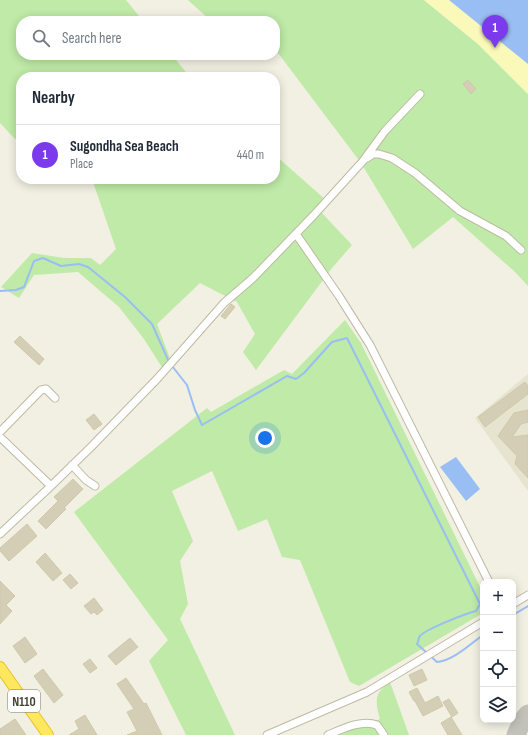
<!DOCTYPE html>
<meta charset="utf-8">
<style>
:root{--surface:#fff;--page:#f2f2f3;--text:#1f2937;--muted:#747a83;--line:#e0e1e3;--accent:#7c3aed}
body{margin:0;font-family:"Sofia Sans Condensed",sans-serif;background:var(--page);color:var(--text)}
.controls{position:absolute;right:12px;bottom:12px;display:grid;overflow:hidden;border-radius:8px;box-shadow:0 2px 10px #0003}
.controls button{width:36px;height:36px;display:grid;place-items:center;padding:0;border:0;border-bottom:1px solid var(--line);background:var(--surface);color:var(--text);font:20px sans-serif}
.you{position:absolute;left:265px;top:438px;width:14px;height:14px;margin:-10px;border:3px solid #fff;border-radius:50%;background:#1a73e8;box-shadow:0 0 0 6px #1a73e833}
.badge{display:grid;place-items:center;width:26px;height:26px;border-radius:50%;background:var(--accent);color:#fff;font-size:13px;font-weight:700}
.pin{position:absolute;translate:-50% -33px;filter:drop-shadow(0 1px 2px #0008)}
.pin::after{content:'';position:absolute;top:21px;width:14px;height:12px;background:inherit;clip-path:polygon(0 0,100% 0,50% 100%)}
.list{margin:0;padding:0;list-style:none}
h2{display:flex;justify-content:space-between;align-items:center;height:52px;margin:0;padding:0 16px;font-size:17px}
h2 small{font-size:13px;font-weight:400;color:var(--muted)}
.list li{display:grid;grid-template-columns:26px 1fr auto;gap:12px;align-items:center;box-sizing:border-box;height:60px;padding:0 16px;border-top:1px solid var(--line)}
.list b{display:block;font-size:15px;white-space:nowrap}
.list p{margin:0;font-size:13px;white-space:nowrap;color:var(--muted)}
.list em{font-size:13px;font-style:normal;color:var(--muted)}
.icon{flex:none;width:22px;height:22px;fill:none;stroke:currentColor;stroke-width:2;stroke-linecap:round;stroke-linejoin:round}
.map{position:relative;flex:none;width:528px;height:735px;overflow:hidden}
.search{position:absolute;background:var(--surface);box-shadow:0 2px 10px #0003;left:16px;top:16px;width:264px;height:44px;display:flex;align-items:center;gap:10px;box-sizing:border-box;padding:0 14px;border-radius:16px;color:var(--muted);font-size:15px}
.panel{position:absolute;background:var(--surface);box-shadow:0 2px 10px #0003;left:16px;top:72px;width:264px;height:112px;border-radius:16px}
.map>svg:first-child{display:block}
.residential{fill:#e6e3cf}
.green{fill:#bfeaa7}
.sand{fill:#faf9b9}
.water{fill:#99bef4}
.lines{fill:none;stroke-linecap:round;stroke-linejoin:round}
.stream{stroke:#99bef4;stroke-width:2}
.taxiway{stroke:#c2c2ba;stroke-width:19}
.building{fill:#d4ceb6;stroke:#cfc8a9}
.minor-casing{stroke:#bebaa4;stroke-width:9}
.highway-casing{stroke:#e6c428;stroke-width:12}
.minor{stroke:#fff;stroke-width:7}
.highway{stroke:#ffe860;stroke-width:10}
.labels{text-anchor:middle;stroke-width:3;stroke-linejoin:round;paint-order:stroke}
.shield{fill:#fff;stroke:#7c7970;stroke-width:1}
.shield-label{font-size:13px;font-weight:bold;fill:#444032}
</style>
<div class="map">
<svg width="528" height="735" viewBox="0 0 528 735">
<rect width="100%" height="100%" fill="#f2f0e2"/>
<path class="residential" d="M528 374V491L475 418Z"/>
<path class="green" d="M0 0H126L143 21H21V55H172L190 77H21V137L15 139 0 123Z
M188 0H424L478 44 528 94V286L515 272 453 217 413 249 361 163 275 49V21H254L252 18 248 21H211Z
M275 155 327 201 320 211 352 245 332 268 256 370 243 352 255 334 237 302 200 283 157 324 171 361 163 369 144 339 119 307 78 272 34 275 19 298 1 287 32 253 64 258H91L100 265 116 249 92 179H275Z
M345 320 361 343 483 593V613L359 686 350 682 300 560 282 557 267 519 238 531 212 471 172 491 193 541 180 561 188 604 180 619 235 735H186L149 661 168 640 74 512 207 408 211 412 284 370 292 374Z
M390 682 409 735H334L380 719C375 701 374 693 390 682Z"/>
<path class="sand" d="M424 0H449L528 64V94L478 44Z"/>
<path class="water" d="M449 0H528V64Z
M456 457 480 489 466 501 440 467Z"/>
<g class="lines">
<path class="stream" d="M0 291 16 290 24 287 34 261 43 258 61 266 79 264 88 267 125 297 152 324 169 362
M172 366 187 385 195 410 202 425 287 376 296 379 304 373 332 342 347 338 480 604 476 611C465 614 425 629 419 637 419 638 418 643 417 644L437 662C454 660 469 645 483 635
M513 615 528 606"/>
<path class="taxiway" d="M516 735 522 721 528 714"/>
</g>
<path class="building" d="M468 80 476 89 471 94 463 84Z
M231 304 235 307 225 319 221 316Z
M20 336 44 359 39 365 14 342Z
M525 382 528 386V394L485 427 478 417Z
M528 410V422L521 424 512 437 528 435V478L515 464 517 456 498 436 514 413Z
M94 414 102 424 94 430 86 420Z
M73 479 83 489 64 508 66 509 46 529 38 521 58 501 54 497Z
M27 524 37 536 9 561 0 551V548Z
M45 553 62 573 53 581 36 562Z
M70 574 78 583 71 589 63 580Z
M0 581 15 596 6 605 12 611 0 624Z
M94 598 103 610 97 615 94 612 91 614 84 606Z
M25 637 37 654 25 663 13 646Z
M130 638 138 647 116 665 108 656Z
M90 659 97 668 90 673 83 664Z
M43 669 63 695 54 703 34 676Z
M422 669 427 680 414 686 409 675Z
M126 678 144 704 146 703 162 735H127L137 731 127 712 134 709 117 684Z
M417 688 425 703 438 696 443 706 423 716 415 701H414L409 692Z
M449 699 458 713 452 717 443 702Z
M85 715 97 735H69L79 729 75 721Z
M451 717 462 735H448L441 723Z
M15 719 26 735H0V729Z"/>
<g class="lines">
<g class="minor-casing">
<path id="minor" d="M367 158 373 154H379L392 158 415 173 460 211 506 236 521 250
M296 234 339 296 370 345 489 582
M0 432 41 390 46 389 55 398
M0 437 51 486 0 534
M72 465 86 480 95 486
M51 486 91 447 157 379 224 303 253 278 313 216 363 161 385 131 420 94
M513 604 528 595
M267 735 367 692 483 622
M328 735C342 729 362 719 377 725L384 735"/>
</g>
<g class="highway-casing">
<path id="highway" d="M0 667 48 735"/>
</g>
<use href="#minor" class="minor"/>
<use href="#highway" class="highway"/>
</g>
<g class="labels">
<rect class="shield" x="8" y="690" width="32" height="22" rx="3"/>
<g class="shield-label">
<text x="24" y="706">N110</text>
</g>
</g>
</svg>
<div class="controls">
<button>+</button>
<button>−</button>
<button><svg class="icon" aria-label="locate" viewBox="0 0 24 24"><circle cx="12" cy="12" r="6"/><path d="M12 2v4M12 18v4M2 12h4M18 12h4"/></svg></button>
<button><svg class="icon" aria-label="layers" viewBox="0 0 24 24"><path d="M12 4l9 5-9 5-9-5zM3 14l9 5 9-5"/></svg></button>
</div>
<div class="you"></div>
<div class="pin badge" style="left:495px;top:48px">1</div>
<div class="search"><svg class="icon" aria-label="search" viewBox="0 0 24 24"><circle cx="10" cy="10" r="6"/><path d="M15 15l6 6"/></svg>Search here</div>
<section class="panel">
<h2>Nearby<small></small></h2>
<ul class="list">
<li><span class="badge">1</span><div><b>Sugondha Sea Beach</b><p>Place</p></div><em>440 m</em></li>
</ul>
</section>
</div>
